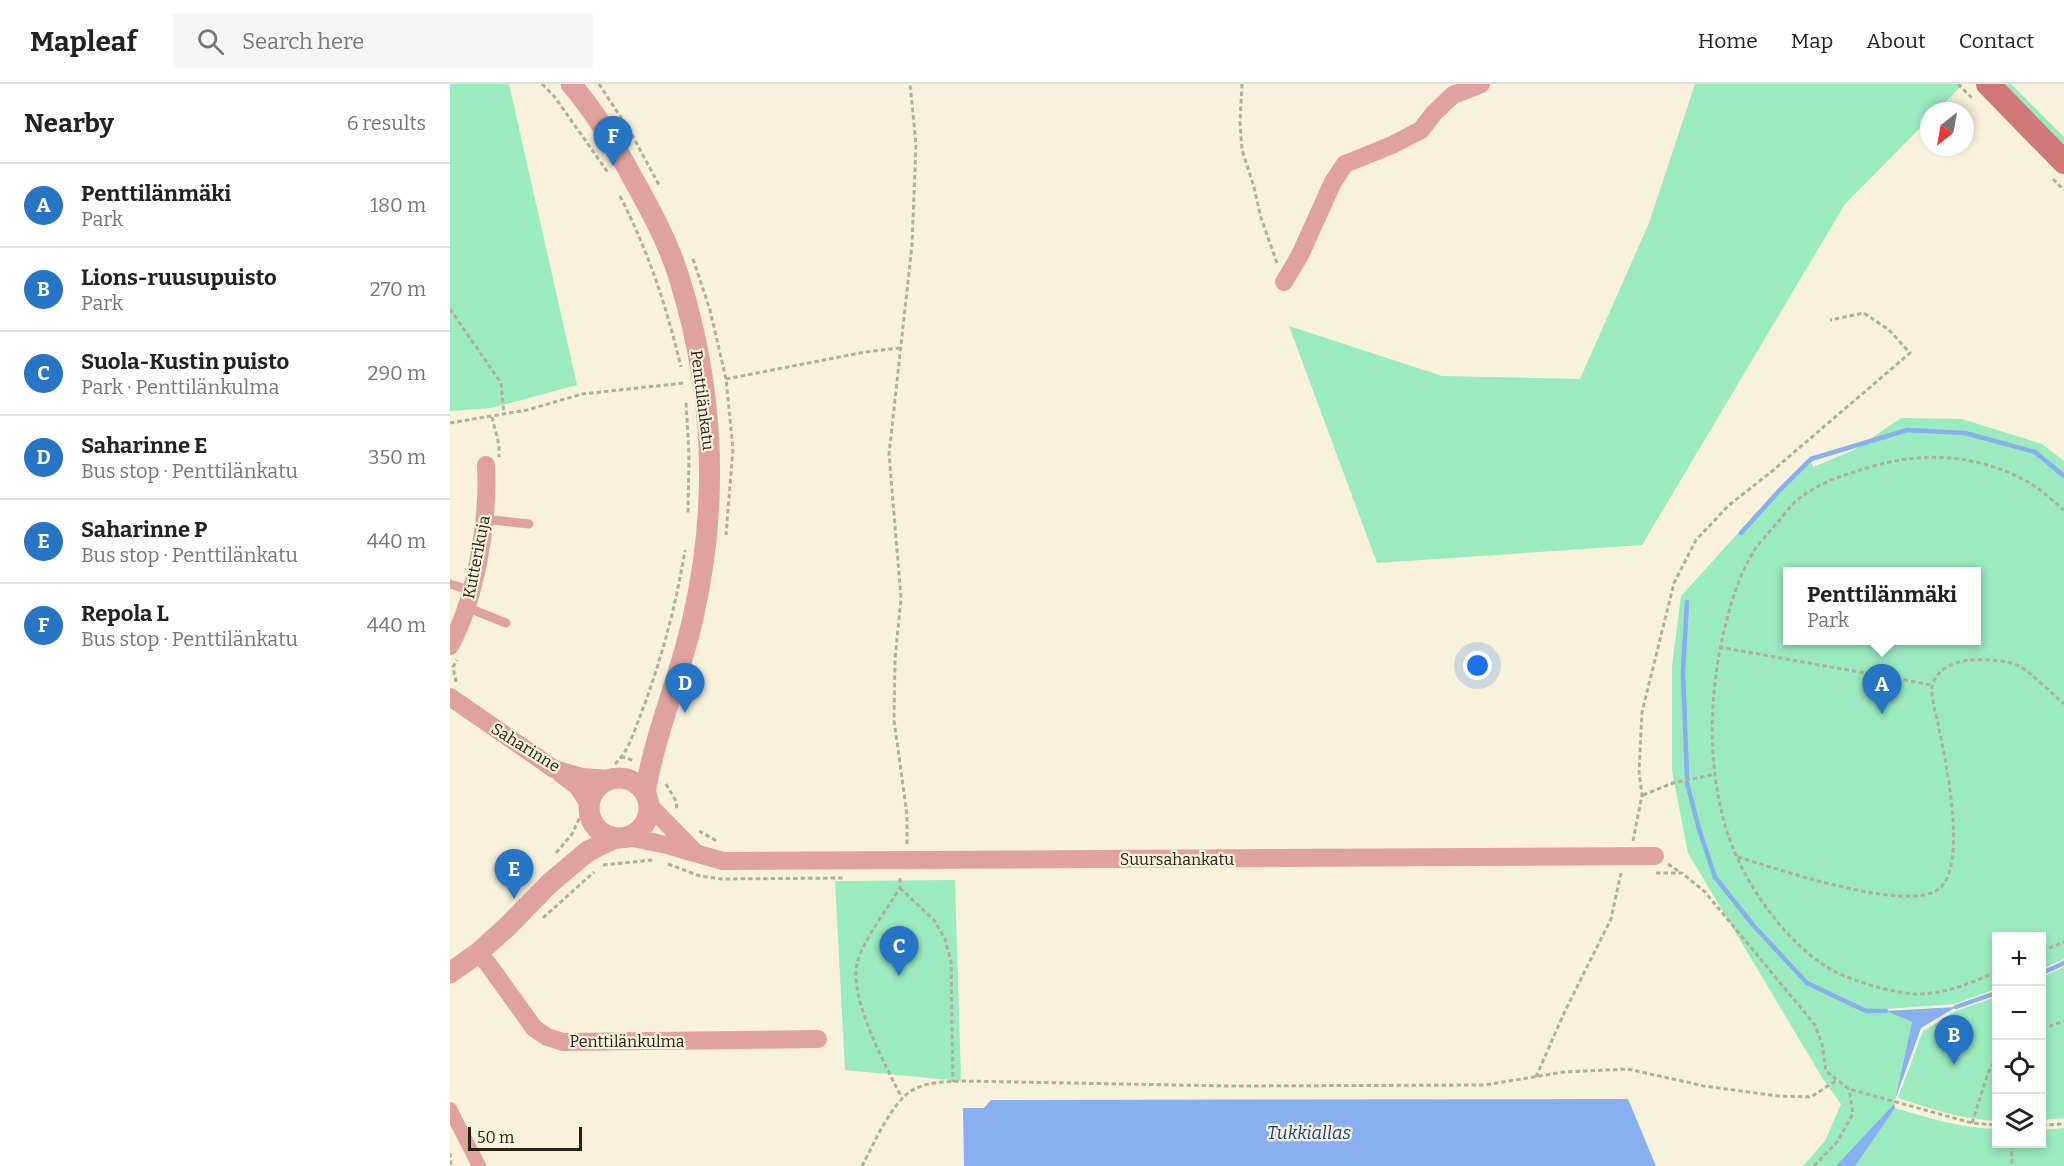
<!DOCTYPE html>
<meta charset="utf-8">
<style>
:root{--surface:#fff;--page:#f6f6f6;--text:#222;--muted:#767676;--line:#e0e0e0;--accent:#2575c4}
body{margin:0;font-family:Bitter,serif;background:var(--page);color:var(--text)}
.controls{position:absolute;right:18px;bottom:18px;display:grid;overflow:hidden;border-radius:0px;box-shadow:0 3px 9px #0003}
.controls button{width:54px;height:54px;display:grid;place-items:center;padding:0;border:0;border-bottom:2px solid var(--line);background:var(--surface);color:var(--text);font:30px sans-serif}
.compass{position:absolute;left:1470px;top:18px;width:54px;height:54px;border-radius:50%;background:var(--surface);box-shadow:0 3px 9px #0003;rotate:211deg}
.scale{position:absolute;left:18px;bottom:15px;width:114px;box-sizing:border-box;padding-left:6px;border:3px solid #232119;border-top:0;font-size:16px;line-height:21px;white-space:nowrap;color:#232119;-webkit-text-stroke:4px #f8f2dc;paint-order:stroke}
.you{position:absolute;left:1028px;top:582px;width:21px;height:21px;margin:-15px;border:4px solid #fff;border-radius:50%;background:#1a73e8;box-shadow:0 0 0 9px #1a73e833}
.badge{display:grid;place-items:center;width:39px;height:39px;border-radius:50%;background:var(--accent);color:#fff;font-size:20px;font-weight:700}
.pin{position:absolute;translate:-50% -50px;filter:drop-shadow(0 2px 3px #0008)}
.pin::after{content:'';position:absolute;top:32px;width:21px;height:18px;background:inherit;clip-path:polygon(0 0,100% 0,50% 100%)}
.popup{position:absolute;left:1333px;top:483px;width:198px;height:78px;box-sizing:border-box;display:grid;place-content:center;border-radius:0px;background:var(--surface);filter:drop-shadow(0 2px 4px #0005);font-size:20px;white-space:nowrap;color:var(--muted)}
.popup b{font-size:22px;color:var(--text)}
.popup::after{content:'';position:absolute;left:50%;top:100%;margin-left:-12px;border:12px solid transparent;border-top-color:var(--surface)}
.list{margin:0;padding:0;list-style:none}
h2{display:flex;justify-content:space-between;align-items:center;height:78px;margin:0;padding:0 24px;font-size:26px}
h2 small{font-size:20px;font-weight:400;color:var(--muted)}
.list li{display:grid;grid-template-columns:39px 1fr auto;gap:18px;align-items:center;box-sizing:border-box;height:84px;padding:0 24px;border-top:2px solid var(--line)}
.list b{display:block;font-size:22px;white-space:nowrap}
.list p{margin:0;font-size:20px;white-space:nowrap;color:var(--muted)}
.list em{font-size:20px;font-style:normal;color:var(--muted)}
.icon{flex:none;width:33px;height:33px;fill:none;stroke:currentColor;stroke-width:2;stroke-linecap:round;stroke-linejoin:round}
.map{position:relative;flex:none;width:1614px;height:1082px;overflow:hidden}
header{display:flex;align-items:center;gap:36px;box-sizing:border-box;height:84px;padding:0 30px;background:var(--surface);border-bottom:2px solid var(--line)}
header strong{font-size:28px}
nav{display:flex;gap:33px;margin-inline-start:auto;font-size:21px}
.search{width:420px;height:54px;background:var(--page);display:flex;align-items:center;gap:15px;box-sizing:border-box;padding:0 21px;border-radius:0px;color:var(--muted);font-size:22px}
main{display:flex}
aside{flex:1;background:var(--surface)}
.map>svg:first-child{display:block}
.green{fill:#9aebbe;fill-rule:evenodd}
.water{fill:#88afef}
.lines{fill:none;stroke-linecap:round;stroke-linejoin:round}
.stream{stroke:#88afef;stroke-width:4.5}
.path{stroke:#b3ae9c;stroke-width:3;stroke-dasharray:4.5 3;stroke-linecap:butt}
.service{stroke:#dfa29f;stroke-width:9}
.pedestrian{stroke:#dfa29f;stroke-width:14}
.minor{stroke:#dfa29f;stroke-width:18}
.tertiary{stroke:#dfa29f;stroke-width:21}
.secondary{stroke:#d07877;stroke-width:24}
.labels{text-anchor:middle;stroke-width:4.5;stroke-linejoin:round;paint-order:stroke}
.street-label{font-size:16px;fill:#232119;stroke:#f8f2dc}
.water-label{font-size:18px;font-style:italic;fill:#17458f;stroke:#f8f2dc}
</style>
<header>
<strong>Mapleaf</strong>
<div class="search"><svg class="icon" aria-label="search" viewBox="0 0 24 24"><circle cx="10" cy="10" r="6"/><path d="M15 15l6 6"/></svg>Search here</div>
<nav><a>Home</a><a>Map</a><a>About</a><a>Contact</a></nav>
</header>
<main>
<aside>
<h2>Nearby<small>6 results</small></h2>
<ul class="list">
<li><span class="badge">A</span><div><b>Penttilänmäki</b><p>Park</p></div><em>180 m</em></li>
<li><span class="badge">B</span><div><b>Lions-ruusupuisto</b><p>Park</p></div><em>270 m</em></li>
<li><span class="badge">C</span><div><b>Suola-Kustin puisto</b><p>Park · Penttilänkulma</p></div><em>290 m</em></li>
<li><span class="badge">D</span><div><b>Saharinne E</b><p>Bus stop · Penttilänkatu</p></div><em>350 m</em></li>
<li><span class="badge">E</span><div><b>Saharinne P</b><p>Bus stop · Penttilänkatu</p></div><em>440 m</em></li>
<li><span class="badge">F</span><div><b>Repola L</b><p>Bus stop · Penttilänkatu</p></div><em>440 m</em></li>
</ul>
</aside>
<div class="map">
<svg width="1614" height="1082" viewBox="0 0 1614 1082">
<rect width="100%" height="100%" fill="#f8f2dc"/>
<path class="green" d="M0 0H59L127 301 41 324 0 327Z
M1245 0H1513L1487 27H1479V35L1395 120 1192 461 927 479 839 242 992 292 1130 295 1199 139Z
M1548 0H1561L1614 53V68Z
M1451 334 1512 335 1592 360 1614 377V875L1592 885V852H1546V905L1504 920 1436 925V927L1462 938 1444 1020 1445 1024C1478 1034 1511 1044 1546 1045V1060H1592V1046L1614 1044V1082H1353L1375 1057 1391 1020 1373 995 1238 769 1222 687V581L1231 512 1327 406 1360 373 1363 383 1404 366ZM1338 488H1526V556H1338Z
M505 796 511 997 395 986 385 797Z
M1614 883V1034L1592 1036V893Z
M1546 913V1037C1512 1035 1480 1025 1448 1014L1473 947 1506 927Z"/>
<path class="water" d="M1506 923 1471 944 1445 1016 1462 938 1436 927Z
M1178 1015 1206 1082H514L513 1024H534L541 1016Z
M1444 1020 1445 1024 1405 1082H1386Z"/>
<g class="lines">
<path class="stream" d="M1291 449 1328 408 1361 375 1457 346 1515 349 1585 368 1614 392
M1237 693 1233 588 1237 518
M1237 699 1249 745 1265 793 1303 841 1357 899 1416 927H1436
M1592 889 1614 879
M1506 923 1546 909"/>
<path class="path" d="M92 0 104 12 159 90
M149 0 181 49 209 101
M792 0 790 38 792 66 804 103 811 134 827 179
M1508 0 1524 16
M1603 95 1614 106
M170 112C199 169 216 221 231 283
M243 175 260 226 276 295 283 365 276 451
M0 225 51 299 54 331
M276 295 415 268 449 264
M236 319 239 370 238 429
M42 333 49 361V373
M0 339 77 326 132 310 234 299
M1269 563 1482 601
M6 598 3 583 7 576
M171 672 184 677
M165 680C179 667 185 645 192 627 212 574 226 521 235 466
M216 700 226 717 227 726
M1193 711 1223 699 1266 690
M249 747 267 757
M1183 757 1192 711 1189 688 1192 628 1224 499 1246 456 1278 422 1321 388 1460 269 1439 246 1414 229 1380 236
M457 760V731L444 636 445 575 451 514 439 370 462 161 466 60 460 0
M106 769 122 750 130 733
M1288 773C1325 784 1460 831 1490 804 1518 779 1495 673 1488 640 1486 628 1479 611 1483 599 1489 584 1504 578 1519 576 1532 575 1557 576 1569 582 1579 587 1604 611 1614 620
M218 780 250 792 272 795 395 794
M1218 780 1230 788
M153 781 203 776
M1206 789H1232L1255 808 1365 941 1372 960 1376 987 1399 1005 1522 1039 1546 1041
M450 794V804C438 824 411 859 407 880 399 914 436 983 452 1014
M450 804 484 836 495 855 501 877 503 998
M93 834 144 788
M1592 867 1614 858
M1546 888C1521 899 1493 911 1465 910 1442 909 1394 895 1375 882 1329 851 1288 791 1274 737 1256 673 1260 598 1277 535 1283 511 1292 486 1305 465 1312 456 1320 447 1328 438 1334 431 1340 422 1347 416 1373 396 1394 391 1424 382 1477 366 1536 372 1583 401 1594 408 1604 418 1614 426
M1592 945 1614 937
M1086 993 1115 927 1161 835 1171 789
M1522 1039 1538 989 1546 974
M1592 1041 1614 1040
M1561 1060 1562 1082
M0 1069 1 1082
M412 1082C424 1060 444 1011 469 1003 481 998 497 998 511 997L780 1002 1035 1001 1114 988 1178 985 1254 1002 1328 1012 1361 1013 1387 996
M1364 1082 1387 1058 1403 1030 1399 1005"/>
<path class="service" d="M34 435 79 440
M0 500 22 507
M16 523 56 539"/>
<path class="pedestrian" d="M0 1025 29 1082"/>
<path class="minor" d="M834 198 850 171 883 98 895 80 942 61 971 46 984 29 1003 11 1031 0
M0 562C26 515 39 435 36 381
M0 613 104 685 132 693 160 695
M111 690 127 702 139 720
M199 721 243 766
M178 753 217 761 273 777 1205 772
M28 869 38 880 84 944 97 953 113 958 368 955"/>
<path class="tertiary" d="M121 0C144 27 164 59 181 91 199 123 218 158 229 193 264 305 269 420 243 534 230 593 205 649 195 709
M139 724a30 30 0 1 1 60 0a30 30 0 1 1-60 0Z
M0 889 28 869 58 842 100 799 138 767 165 754"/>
<path class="secondary" d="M1538 0 1614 78"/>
</g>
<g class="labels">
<g class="street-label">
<text transform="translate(253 316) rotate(83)" y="6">Penttilänkatu</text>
<text transform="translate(26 473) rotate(-79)" y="6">Kutterikuja</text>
<text transform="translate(76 663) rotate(32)" y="6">Saharinne</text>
<text x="727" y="781">Suursahankatu</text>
<text x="177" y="963">Penttilänkulma</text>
</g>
<g class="water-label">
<text x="859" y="1055">Tukkiallas</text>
</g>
</g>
</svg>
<div class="controls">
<button>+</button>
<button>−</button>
<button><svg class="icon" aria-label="locate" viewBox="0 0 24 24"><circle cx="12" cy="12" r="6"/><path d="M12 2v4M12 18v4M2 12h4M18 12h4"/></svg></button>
<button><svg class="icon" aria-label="layers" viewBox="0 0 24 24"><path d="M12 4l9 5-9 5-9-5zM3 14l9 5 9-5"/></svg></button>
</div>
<svg class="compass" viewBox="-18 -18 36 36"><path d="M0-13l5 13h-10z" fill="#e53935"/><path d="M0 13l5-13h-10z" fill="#767676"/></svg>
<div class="scale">50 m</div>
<div class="you"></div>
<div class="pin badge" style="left:1432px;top:630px">A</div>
<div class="popup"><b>Penttilänmäki</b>Park</div>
<div class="pin badge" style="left:1504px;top:981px">B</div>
<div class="pin badge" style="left:449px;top:892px">C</div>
<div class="pin badge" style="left:235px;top:629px">D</div>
<div class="pin badge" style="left:64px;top:815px">E</div>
<div class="pin badge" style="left:163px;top:82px">F</div>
</div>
</main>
